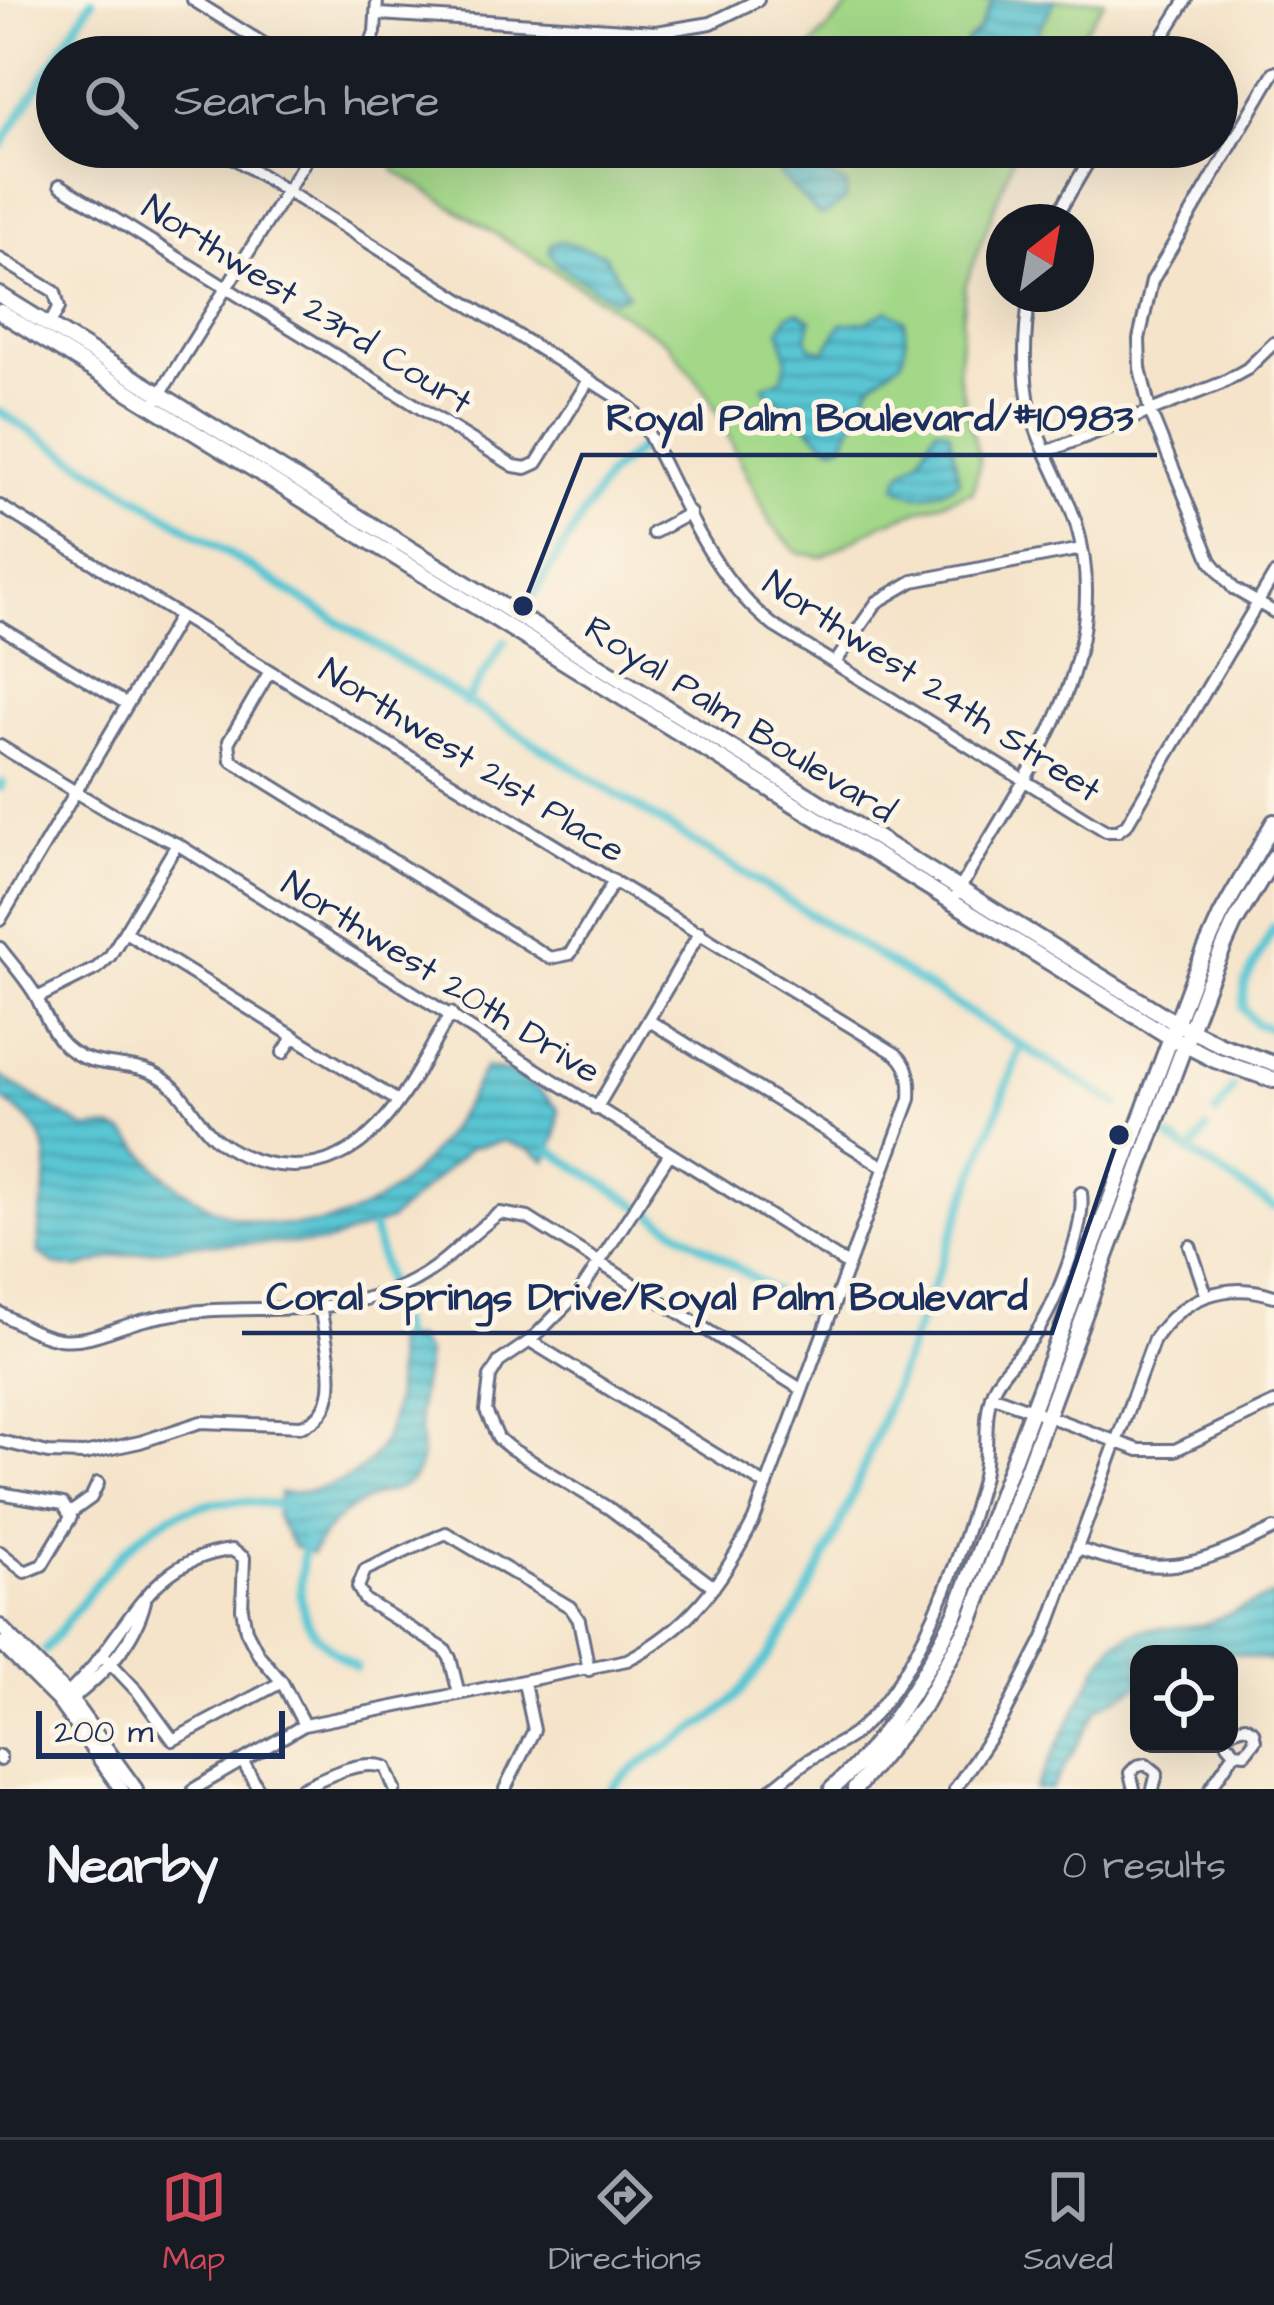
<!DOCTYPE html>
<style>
:root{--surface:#171b24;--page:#242831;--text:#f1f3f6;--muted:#9ea1a6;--line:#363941;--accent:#d1495b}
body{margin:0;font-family:"Architects Daughter",sans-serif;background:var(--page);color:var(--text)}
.controls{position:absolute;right:36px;bottom:36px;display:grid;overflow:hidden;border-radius:24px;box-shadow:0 12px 48px #0002}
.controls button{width:108px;height:108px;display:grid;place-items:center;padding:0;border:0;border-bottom:3px solid var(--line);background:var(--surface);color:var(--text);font:60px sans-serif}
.compass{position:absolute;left:986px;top:204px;width:108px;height:108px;border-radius:50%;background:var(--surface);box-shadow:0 12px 48px #0002;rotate:31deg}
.scale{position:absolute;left:36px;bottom:30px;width:249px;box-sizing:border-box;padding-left:12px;border:6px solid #1b2f5e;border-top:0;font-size:33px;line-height:42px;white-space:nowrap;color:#1b2f5e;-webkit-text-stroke:9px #fcf5e5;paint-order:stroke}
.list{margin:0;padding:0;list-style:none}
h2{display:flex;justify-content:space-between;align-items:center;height:156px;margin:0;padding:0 48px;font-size:51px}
h2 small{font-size:39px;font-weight:400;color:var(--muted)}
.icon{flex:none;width:66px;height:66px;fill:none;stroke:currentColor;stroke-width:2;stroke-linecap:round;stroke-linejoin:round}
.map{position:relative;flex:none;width:1274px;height:1789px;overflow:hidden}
.search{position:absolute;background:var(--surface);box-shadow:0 12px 48px #0002;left:36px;right:36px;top:36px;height:132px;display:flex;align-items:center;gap:30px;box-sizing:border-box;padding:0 42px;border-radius:66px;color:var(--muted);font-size:45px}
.sheet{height:348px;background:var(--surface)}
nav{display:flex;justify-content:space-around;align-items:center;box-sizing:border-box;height:168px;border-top:3px solid var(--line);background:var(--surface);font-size:33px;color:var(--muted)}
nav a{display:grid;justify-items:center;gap:6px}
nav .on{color:var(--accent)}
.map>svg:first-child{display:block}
.green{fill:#a3d888;stroke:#5f8473;stroke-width:3}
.water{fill:url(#water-rules);stroke:#3a7a98;stroke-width:3}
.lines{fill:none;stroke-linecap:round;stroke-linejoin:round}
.canal{stroke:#5ac6d3;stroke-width:9}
.minor-casing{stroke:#676e84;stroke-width:16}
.tertiary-casing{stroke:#676e84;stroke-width:18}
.secondary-casing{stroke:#676e84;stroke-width:20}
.minor{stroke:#fff;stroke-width:10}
.tertiary{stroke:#fff;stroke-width:12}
.secondary{stroke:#fff;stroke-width:14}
.labels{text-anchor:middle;stroke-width:10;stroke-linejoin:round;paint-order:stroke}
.street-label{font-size:36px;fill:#1b2f5e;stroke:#fcf5e5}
.leader{fill:none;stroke:#1b2f5e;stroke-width:4.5}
.callout-dot{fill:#1b2f5e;stroke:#fcf5e5;stroke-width:4.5}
.callout-label{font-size:39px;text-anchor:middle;font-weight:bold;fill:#1b2f5e;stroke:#fcf5e5;stroke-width:10;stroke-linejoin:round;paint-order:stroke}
</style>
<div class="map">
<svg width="1274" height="1789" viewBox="0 0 1274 1789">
<defs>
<pattern id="water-rules" width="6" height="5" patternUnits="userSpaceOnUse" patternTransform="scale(3)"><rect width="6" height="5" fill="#5ac6d3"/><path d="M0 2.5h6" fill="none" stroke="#4aa1ae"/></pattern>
</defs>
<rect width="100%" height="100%" fill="#fcf5e5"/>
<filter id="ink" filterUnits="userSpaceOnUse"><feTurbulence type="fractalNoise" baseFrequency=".00833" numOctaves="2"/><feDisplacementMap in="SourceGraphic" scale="24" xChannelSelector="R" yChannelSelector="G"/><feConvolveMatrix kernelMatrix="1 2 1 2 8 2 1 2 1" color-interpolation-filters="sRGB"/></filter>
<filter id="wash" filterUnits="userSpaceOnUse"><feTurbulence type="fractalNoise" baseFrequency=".004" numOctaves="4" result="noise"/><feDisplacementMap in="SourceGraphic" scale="48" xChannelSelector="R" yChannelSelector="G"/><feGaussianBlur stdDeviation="2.7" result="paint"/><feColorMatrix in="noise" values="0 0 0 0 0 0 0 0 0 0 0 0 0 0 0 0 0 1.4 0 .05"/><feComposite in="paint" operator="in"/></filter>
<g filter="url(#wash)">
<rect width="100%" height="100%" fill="#f5e4ca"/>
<path class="green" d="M855 0H1105L1067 57H794L807 51Z
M398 147H1017L965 286 958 374 980 461 973 491 884 523 822 557 798 553 771 524 708 394 667 342 394 170 393 156Z"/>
<path class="water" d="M993 0 1055 1 1026 53 1013 57 969 56 966 42 978 31Z
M753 147H816L815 169 847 185 845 200 825 215 818 214Z
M561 241 604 254 628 294 613 300 558 265 550 253 551 244Z
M888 310 904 319 906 341 902 360 871 384 843 444 835 447C814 440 806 419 788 406 777 398 771 400 763 387L782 378 787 360 780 330 788 315 798 312 811 320 807 337 810 347 825 351 841 324 865 322Z
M937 427 949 431 959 480C942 495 914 502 896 486L901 473 919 459Z
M485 1067C518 1072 537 1086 559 1110L556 1138 546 1161 530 1150 504 1141 470 1148 390 1220 325 1243 193 1244 118 1256 78 1268 56 1265 39 1254C34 1186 79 1146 0 1098V1076L86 1129C127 1121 134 1144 159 1170 169 1181 183 1190 196 1198 221 1216 251 1223 282 1225 383 1232 445 1148 485 1067Z
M415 1338 427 1355C425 1374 419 1393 419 1412 418 1430 425 1451 419 1468 409 1493 384 1489 364 1501 340 1514 324 1530 312 1554L293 1546 276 1516 280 1493C379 1492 404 1431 393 1343Z
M1274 1595V1662L1229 1652 1139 1654V1686L1099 1707 1052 1789H1035L1099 1665 1116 1642 1140 1630 1203 1625Z"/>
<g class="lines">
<path class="canal" d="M0 147 92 0
M0 412 1118 1105
M531 599 608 475 644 445
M465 703 505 641
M0 788 3 783
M1274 927 1245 983 1243 1008 1256 1024 1274 1029
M1216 1114 1233 1088
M1169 1138 1274 1207
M550 1150 812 1315
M1191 1152 1206 1130
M373 1228 404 1347
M305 1540C296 1608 296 1628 356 1667
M45 1650C119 1557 152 1481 288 1507
M611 1789C648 1749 706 1733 742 1690 818 1600 855 1489 897 1380 939 1269 982 1158 1021 1045"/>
</g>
</g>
<g filter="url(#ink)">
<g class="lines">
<g class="minor-casing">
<path id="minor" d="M193 0 285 57
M379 14 656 32 711 23 758 0
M366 57 375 32 377 0
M1150 57 1186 0
M1274 72 1152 281 1139 339 1140 368 1150 411 1211 561 1234 589 1274 612
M216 147 621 400 635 412 648 433C684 502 711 577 774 626L1106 831H1118L1127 824 1274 575
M60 185 514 466 526 468 537 463 589 380
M1053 222 1097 147
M0 259 55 292 59 308 49 325
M157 399 314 147
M1046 452 1222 383 1247 369 1274 343
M0 506 896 1054C910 1067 911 1081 910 1099L754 1520C723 1582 689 1628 627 1660L304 1725 194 1789
M653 533 690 513
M0 627 127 704
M835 663 877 602 913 581 1082 549
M270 671 229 741 231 760 550 958 570 954 614 881
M0 746 109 812 177 844 848 1265
M957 894C1021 780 1118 662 1076 523 1064 485 1041 451 1031 412 1022 374 1024 333 1030 294
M0 920 179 617
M125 932 398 1101
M0 948C12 964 29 982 38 1000 50 1026 59 1051 90 1060 118 1068 145 1063 169 1083 188 1098 197 1123 216 1139 239 1157 265 1166 293 1166 378 1166 414 1075 451 1013
M37 998 97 968 110 956 177 844
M648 1020 884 1167
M283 1053 294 1036
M596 1109 700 932
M669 1155 582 1289 530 1341 499 1362 490 1377 486 1411 498 1438 510 1448 610 1509 714 1587
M1190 1246 1206 1294
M0 1313C19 1324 37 1335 59 1339 91 1343 119 1325 149 1319 237 1298 310 1323 396 1289 444 1270 462 1239 500 1213L528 1218 801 1389
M530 1341 767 1486
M991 1395 1139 1450H1175L1274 1403
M0 1441 48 1453 84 1454 140 1442 201 1422 301 1426C349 1412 325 1346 321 1310
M0 1493 63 1504 71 1517 42 1565 25 1572 0 1552
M70 1513 91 1498 98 1483
M1078 1549C1164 1578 1194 1568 1274 1529
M104 1656 138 1692 173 1740 282 1682
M67 1694C128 1639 142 1560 232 1550L244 1558 242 1609 246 1630 259 1655 282 1682 304 1725
M459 1694 450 1658 444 1649 365 1600 358 1587 365 1570 446 1533 570 1607 579 1620 589 1670
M71 1700C104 1674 135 1642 145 1601
M1228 1744 1235 1752 1245 1753 1255 1740 1253 1731 1245 1726 1229 1731
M0 1756V1760
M243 1762 258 1789
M300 1789C326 1777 358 1759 386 1767L395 1789
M505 1789 534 1730 524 1683
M771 1789C784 1780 795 1769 807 1761 823 1750 840 1745 855 1733 916 1683 962 1555 982 1480 990 1451 982 1419 993 1390 1001 1371 1020 1355 1032 1339 1054 1309 1086 1229 1081 1193
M955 1789 1003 1718 1044 1638 1154 1339C1182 1298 1226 1280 1274 1296
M1134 1789 1130 1773 1137 1766 1146 1764 1157 1773 1153 1789
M1210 1789 1235 1752"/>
</g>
<g class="tertiary-casing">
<path id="tertiary" d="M0 1626 67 1694 136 1789
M0 1643 58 1701 121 1789"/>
</g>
<g class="secondary-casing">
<path id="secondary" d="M0 295 1176 1023 1221 1045 1274 1064
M0 312 1170 1037 1215 1060 1274 1080
M832 1789C887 1740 923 1678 956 1613L1195 973 1221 915 1274 822
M855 1789 924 1705 971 1620 1208 982 1234 924 1274 857"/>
</g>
<use href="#minor" class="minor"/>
<use href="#tertiary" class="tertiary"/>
<use href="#secondary" class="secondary"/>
</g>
</g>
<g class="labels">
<g class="street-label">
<text transform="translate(308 303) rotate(32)" y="13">Northwest 23rd Court</text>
<text transform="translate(933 685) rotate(33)" y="13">Northwest 24th Street</text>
<text transform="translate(741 718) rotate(32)" y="13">Royal Palm Boulevard</text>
<text transform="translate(473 759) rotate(32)" y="13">Northwest 21st Place</text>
<text transform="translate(442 976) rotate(32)" y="13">Northwest 20th Drive</text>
</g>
</g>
<path class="leader" d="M523 606L582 455H1157M1119 1135L1052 1333H242"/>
<g class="callout-dot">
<circle cx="523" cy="606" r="12"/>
<circle cx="1119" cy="1135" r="12"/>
</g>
<g class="callout-label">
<text x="870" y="431">Royal Palm Boulevard/#10983</text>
<text x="647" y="1310">Coral Springs Drive/Royal Palm Boulevard</text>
</g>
</svg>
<div class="controls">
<button><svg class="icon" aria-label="locate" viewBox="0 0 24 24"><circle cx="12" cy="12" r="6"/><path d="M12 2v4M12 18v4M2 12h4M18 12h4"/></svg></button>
</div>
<svg class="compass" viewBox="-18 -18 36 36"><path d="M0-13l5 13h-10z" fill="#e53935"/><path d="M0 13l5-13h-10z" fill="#9ea1a6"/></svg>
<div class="scale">200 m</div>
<div class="search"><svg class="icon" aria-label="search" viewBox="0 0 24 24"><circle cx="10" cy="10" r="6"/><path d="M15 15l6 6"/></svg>Search here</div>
</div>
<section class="sheet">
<h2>Nearby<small>0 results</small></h2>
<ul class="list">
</ul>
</section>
<nav>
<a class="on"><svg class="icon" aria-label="map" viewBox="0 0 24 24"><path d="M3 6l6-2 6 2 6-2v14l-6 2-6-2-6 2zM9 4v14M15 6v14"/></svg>Map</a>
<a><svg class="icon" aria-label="directions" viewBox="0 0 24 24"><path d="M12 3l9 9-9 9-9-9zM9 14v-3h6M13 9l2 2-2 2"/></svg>Directions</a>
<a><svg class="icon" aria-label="saved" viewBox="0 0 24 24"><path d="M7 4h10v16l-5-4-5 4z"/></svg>Saved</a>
</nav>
